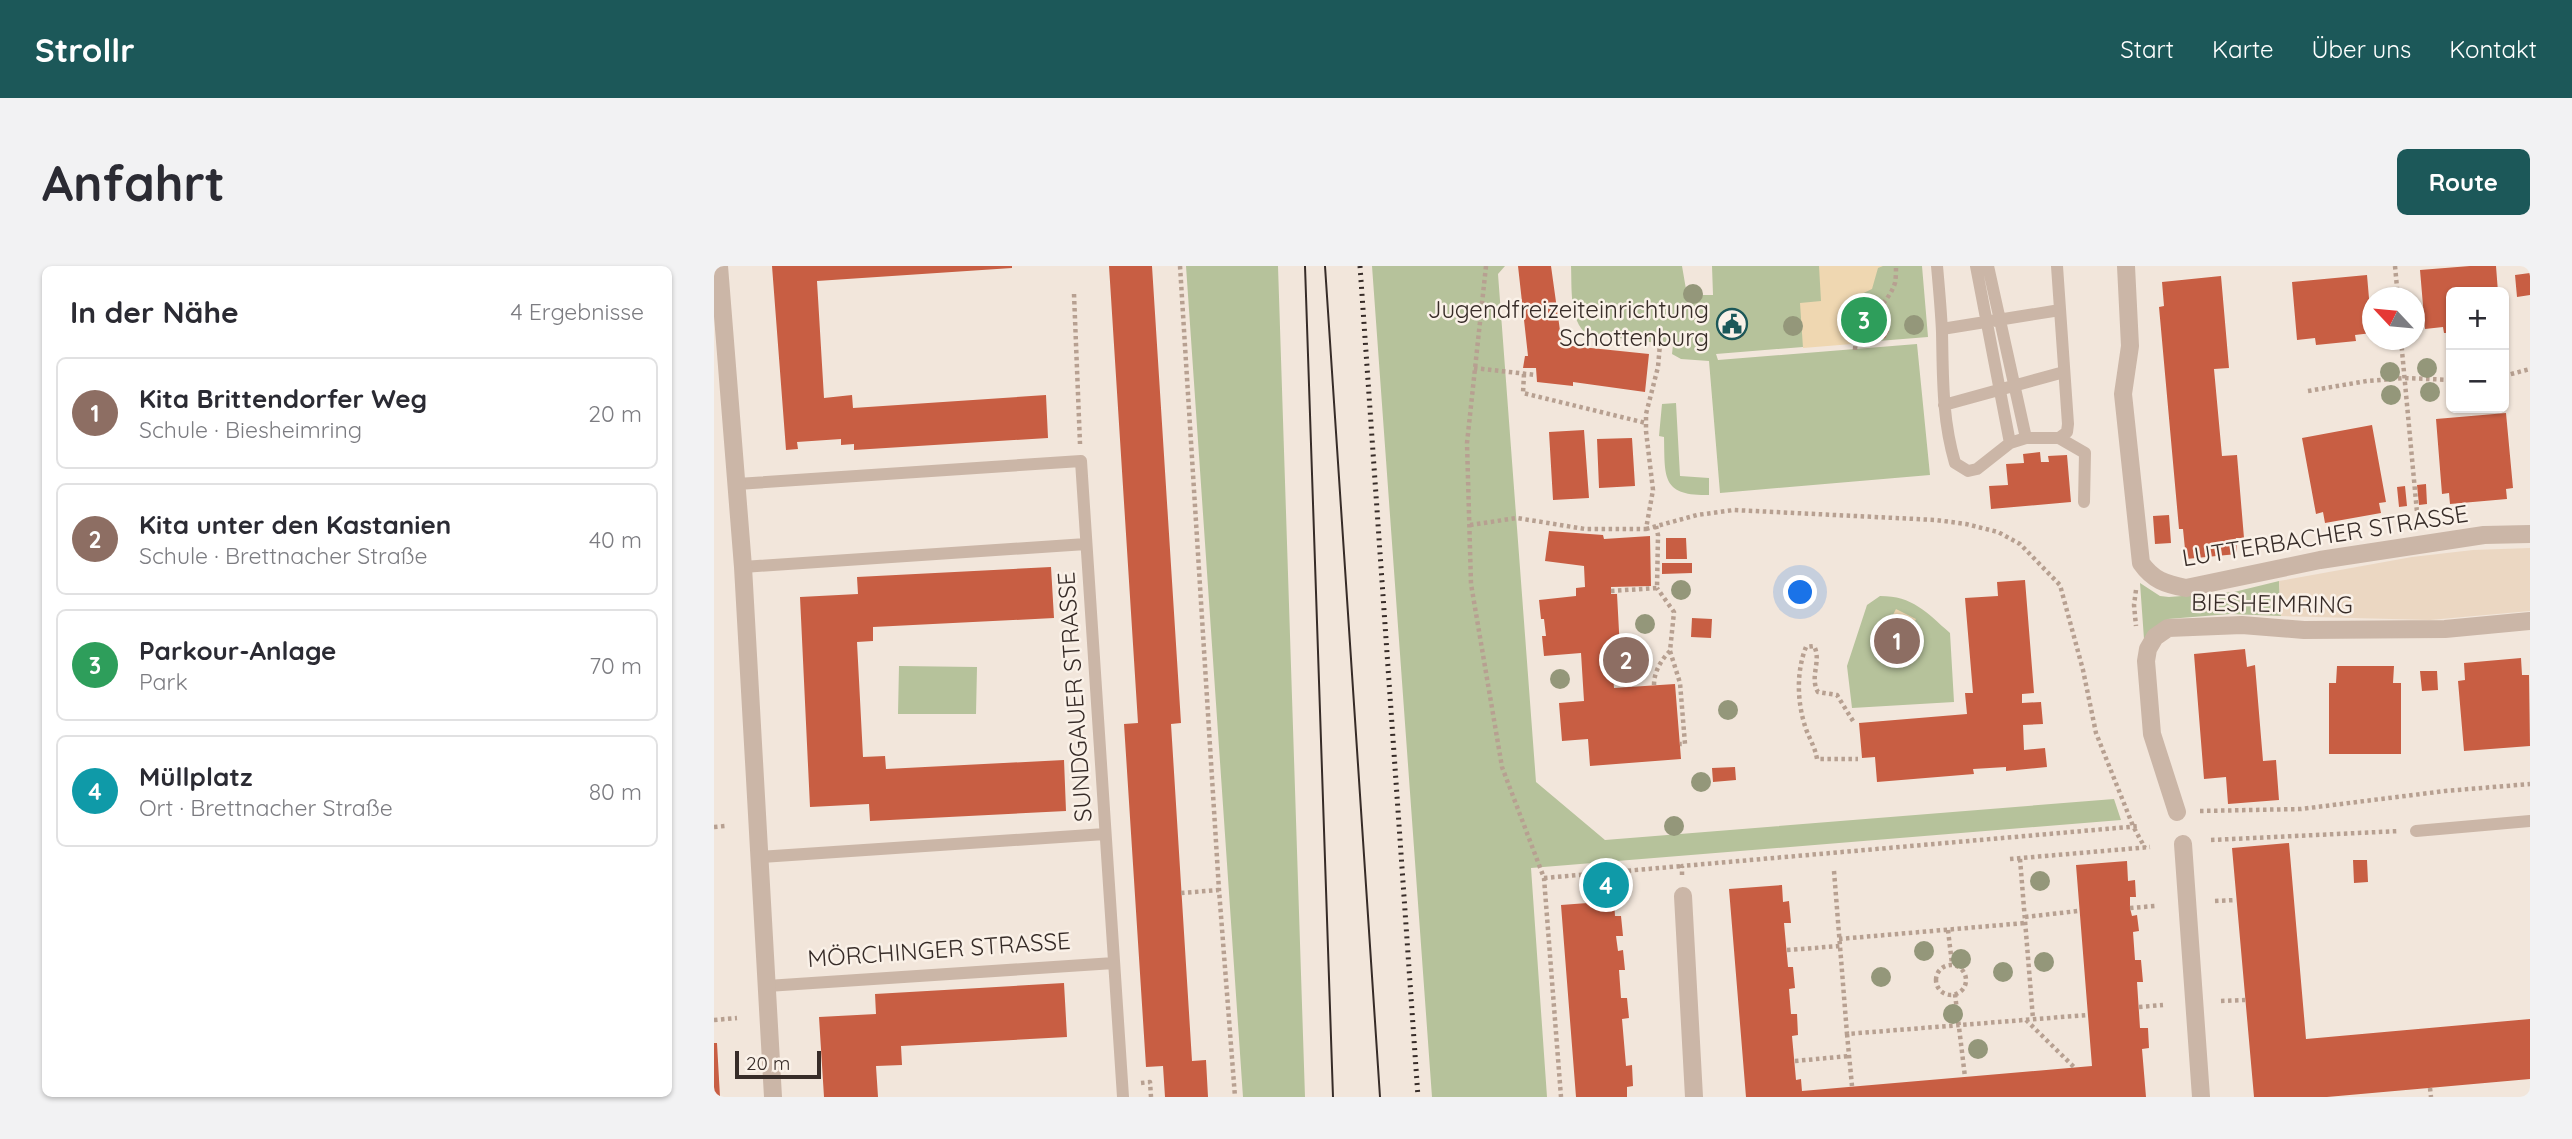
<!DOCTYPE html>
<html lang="de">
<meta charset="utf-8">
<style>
:root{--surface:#fff;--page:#f2f2f3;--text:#2b2b33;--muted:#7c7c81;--line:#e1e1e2;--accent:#1c5859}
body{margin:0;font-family:Quicksand,sans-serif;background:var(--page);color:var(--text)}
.controls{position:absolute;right:21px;top:21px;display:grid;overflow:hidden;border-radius:10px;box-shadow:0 2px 5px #0004}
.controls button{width:63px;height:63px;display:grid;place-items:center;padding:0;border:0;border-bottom:2px solid var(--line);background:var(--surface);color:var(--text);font:35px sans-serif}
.compass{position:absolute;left:1648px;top:21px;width:63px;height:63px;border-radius:50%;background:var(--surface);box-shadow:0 2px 5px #0004;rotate:296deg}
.scale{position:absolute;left:21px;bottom:18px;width:86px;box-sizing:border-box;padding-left:7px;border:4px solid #372c28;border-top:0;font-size:19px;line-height:24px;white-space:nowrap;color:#372c28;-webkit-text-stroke:5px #faf1e8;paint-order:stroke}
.you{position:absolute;left:1087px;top:327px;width:24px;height:24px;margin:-18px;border:5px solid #fff;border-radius:50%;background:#1a73e8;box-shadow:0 0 0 10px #1a73e833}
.badge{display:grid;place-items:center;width:46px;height:46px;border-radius:50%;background:var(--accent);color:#fff;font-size:23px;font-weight:700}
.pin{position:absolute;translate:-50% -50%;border:4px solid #fff;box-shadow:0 2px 7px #0006}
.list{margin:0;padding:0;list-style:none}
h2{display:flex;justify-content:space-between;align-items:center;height:91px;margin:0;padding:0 28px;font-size:30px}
h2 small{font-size:23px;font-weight:400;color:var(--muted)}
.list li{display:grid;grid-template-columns:46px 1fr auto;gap:21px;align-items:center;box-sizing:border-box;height:112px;margin:0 14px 14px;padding:0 14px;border:2px solid var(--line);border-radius:10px}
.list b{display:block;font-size:26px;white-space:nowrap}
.list p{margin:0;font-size:23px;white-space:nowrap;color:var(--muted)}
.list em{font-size:23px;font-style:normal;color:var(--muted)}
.map{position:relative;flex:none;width:1816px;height:831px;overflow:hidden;border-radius:10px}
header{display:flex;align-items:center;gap:42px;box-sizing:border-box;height:98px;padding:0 35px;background:var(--accent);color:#fff}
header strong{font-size:33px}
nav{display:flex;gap:38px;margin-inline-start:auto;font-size:24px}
.intro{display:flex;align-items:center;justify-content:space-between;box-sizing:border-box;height:168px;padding:0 42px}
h1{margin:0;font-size:49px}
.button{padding:18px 32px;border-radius:10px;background:var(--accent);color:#fff;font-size:24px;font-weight:700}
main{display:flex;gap:42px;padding:0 42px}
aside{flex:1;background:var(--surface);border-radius:10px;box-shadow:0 2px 5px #0004}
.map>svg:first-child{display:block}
.green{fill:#b6c29b}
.sand{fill:#efd7b1}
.plaza{fill:#ebd7c2}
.building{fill:#c85e43}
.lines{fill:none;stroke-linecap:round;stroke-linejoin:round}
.path{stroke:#b7a091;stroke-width:4.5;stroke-dasharray:3.5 3.5;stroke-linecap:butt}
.lane{stroke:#cbb6a7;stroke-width:12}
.street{stroke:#cbb6a7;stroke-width:18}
.tram{stroke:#372c28;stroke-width:2}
.rail{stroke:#372c28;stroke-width:5;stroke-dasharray:2 5;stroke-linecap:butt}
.tree{fill:#94977a}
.labels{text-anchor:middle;stroke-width:5;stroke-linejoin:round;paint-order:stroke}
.poi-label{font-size:24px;fill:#372c28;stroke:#faf1e8;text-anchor:end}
.street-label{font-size:24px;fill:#372c28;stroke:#faf1e8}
</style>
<header>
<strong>Strollr</strong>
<nav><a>Start</a><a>Karte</a><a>Über uns</a><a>Kontakt</a></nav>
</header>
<div class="intro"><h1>Anfahrt</h1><a class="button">Route</a></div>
<main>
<aside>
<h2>In der Nähe<small>4 Ergebnisse</small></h2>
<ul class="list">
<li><span class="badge" style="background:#8d6e63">1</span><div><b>Kita Brittendorfer Weg</b><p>Schule · Biesheimring</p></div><em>20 m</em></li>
<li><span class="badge" style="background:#8d6e63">2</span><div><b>Kita unter den Kastanien</b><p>Schule · Brettnacher Straße</p></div><em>40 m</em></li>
<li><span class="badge" style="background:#2e9e5b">3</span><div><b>Parkour-Anlage</b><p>Park</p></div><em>70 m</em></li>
<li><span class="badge" style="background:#0f9aa8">4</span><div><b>Müllplatz</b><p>Ort · Brettnacher Straße</p></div><em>80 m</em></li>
</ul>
</aside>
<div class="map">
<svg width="1816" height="831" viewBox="0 0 1816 831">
<rect width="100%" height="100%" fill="#f2e6db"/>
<path class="green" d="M472 0H564L591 831H529Z
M658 0H791L784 8 822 516 891 574 1400 533 1407 554 817 602 833 831H718Z
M857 0H968L973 29H999L998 0H1208L1214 71 1002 88 1004 94 1203 78 1216 209 1006 227 995 95 967 93 958 88 959 79 873 68C855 55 858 21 857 0Z
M962 137 966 210 995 212V229C947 230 951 211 950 171L945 170 948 138Z
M1565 315 1567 350 1516 348 1454 353 1430 373 1426 317 1446 330 1455 331 1520 326Z
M1166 330C1199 330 1212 346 1236 367L1240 436 1138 442 1133 400 1153 339Z
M185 400 263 401 262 448H184Z"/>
<path class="sand" d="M1105 0H1169L1164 2 1158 23 1141 31 1142 51 1138 78 1089 82 1086 37 1107 35Z
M1182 343 1202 353 1183 389 1163 379Z"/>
<path class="plaza" d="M1816 282V345L1716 354 1567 350 1565 315 1698 291 1759 284Z"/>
<path class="building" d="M58 0H298V2L103 15 110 132 138 129 139 142 332 129 334 172 140 184V178L127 179V173L83 176 84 183 72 184Z
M395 0H438L467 457 457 458 478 795 492 794 494 831H451L449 800 432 801 410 458 424 457Z
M804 0H837L848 79 935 88 931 126 859 116V120L823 116 822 102H809L811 90H814Z
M1756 0H1782L1784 26H1737V67H1730L1729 61 1711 63 1706 4Z
M1816 7V29L1803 31 1801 9Z
M1653 9 1658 67 1641 69 1642 75 1602 79 1601 72 1583 74 1578 16Z
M1507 10 1515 102 1500 103 1508 190 1523 189 1530 272H1522L1523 288 1472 293 1469 263H1465L1445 41 1450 40 1448 16Z
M1012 63a10 10 0 1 1 20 0a10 10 0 1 1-20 0Z
M1172 56 1175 65 1171 72 1164 74 1159 72 1163 62Z
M1792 147 1799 222 1792 223 1793 233 1736 238 1735 227 1728 228 1722 153Z
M1658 159 1672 236 1665 237 1667 247 1611 257 1609 246 1602 248 1588 172Z
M870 164 875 232 839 234 835 166Z
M918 172 921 220 885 222 883 173Z
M1326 186 1327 196H1335L1334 190 1353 189 1357 236 1277 243 1275 220 1294 219 1292 198 1310 197 1309 188Z
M1712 218 1713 238 1705 239 1703 219Z
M1691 220 1693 240 1685 241 1683 221Z
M1455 249 1457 277 1441 278 1439 250Z
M835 265 889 269 890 273 936 270 937 320 897 321V328H903L906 384H897L900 422 961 418 967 493 876 500 874 473 848 475 845 437 870 435 867 387 830 390 828 370H832L830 353H827L825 334 862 330V322L871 321 870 300 831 295Z
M952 272H972L973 293H952Z
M948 297H978V307L948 308Z
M337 301 340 352 159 361V375L143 376 149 491 171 490 172 503 350 494 352 545 156 555 155 538 96 541 86 331 144 328 143 311Z
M1311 314 1320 427 1308 428V437L1327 436 1329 458 1309 459 1310 484 1331 482 1333 501 1292 505V501L1259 503 1260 508 1163 516 1161 491 1148 492 1145 457 1253 448 1251 427H1259L1251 332 1284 330 1283 316Z
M978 352 998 353 997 372 977 371Z
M1531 383 1533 401 1541 399 1549 495 1562 494 1565 534 1514 538 1512 511 1490 513 1480 388Z
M1807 392 1808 409H1815L1816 480 1750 485 1744 415 1751 414 1750 397Z
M1623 400H1680L1679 417H1687V488H1615V417H1622Z
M1706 405H1723L1724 424 1708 425Z
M1021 501 1022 514 999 516 998 502Z
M1575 577 1592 773 1816 753V813L1613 831H1540L1518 582Z
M1639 594H1653L1654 616 1640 617Z
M1413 595 1414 615 1421 614 1422 631H1416V642L1418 650 1423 649 1425 665 1419 666 1421 694H1427L1429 716H1423L1426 762H1434L1435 782 1428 783 1432 831H1032L1015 623 1068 619 1069 636 1075 635 1077 657H1070L1074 701H1079L1081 722 1075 723 1077 748H1083L1084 769 1078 770 1082 814 1087 813 1088 825 1378 800 1362 599Z
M907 611 908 624 876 626 875 613Z
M900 635 901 650H907L909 670H902L904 685 909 684 911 704H905L907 732H913L915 752 908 753 912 800 918 799 919 820 913 821V831H862L847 639Z
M350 717 353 771 187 780 188 799 162 800 164 831H110L105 751 162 748 161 728Z
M0 777H3L6 831H0Z"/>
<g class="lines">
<path class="path" d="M466 0 505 624 521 831
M772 0 753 177 757 318 788 501 830 612 847 831
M1681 0 1684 32
M360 28 366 178
M1687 74 1704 257
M1141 84C1142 52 1172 45 1181 17 1182 12 1182 5 1182 0
M760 102 822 109
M810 108 809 127 932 157
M1790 110 1816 103
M1594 125 1653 115 1691 112 1737 114
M756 259 803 252 871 263H932L939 224 932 165V148L944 101 946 78
M932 263 983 249 1020 244 1222 254 1252 258 1284 266 1306 278 1346 319 1369 404 1382 467 1419 560 1431 582
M1422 324 1420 339 1422 360
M897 325 943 322 944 269 942 260
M956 385 966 417 971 478H966
M940 419C940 406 947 394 956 385L960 346 943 322
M1139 455 1123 429 1104 426C1095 411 1108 395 1100 380L1092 381C1082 406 1083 437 1092 463 1096 474 1101 481 1103 493H1144
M1486 545 1587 543 1731 525 1816 518
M0 561 11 560
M1497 574 1685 565
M1296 593 1436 581
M1306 593 1319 753
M1120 605 1133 768 1373 749
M968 609V600L1426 560
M830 612 968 600
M467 627 505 624
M1501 635 1522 634
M1416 642 1441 640
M1311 651 1364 645
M1234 664 1238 698
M1125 673 1311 657
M1073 684 1126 680
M1222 714a15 15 0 1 1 30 0a15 15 0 1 1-30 0Z
M1241 728 1251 811
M1507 735 1531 734
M1425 741 1449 739
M0 754 23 752
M1312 754 1361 802
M1133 768 1138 820
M1081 795 1135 790
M427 817 436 816 437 831
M1716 822 1717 831"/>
<path class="lane" d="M1223 0C1225 22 1227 44 1228 66 1229 111 1228 153 1241 197L1254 205 1263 203 1296 177
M1262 0 1296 177 1312 172 1274 0
M1343 0 1354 158 1353 166 1345 172
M1228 63 1346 44
M1230 139 1350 106
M1312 172H1345L1371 187 1370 236
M23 218 367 195 409 831
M29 301 372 278
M1702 565 1816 555
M46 591 391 568
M53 720 400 697"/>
<path class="street" d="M5 0 29 301 59 831
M1412 0 1416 80 1409 128 1427 297C1439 314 1451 318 1472 322L1606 294 1770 269 1816 268
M1463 546 1438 468 1432 395 1434 383 1441 371 1454 362 1528 359 1590 364 1731 363 1816 355
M1469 578 1487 831
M969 630 980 831"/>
<path class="tram" d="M591 0 619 831
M611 0 666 831"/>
<path class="rail" d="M646 0 704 831"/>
</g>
<g class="tree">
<circle cx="979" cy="28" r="10"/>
<circle cx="1200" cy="59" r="10"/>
<circle cx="1079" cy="60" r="10"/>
<circle cx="1713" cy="102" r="10"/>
<circle cx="1676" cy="106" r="10"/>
<circle cx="1716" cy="126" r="10"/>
<circle cx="1677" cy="129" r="10"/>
<circle cx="967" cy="324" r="10"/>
<circle cx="931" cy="358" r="10"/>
<circle cx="923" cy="384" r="10"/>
<circle cx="846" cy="413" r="10"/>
<circle cx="1014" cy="444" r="10"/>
<circle cx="987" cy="516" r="10"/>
<circle cx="960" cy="560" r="10"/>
<circle cx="1326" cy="615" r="10"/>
<circle cx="1210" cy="685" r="10"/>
<circle cx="1247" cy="693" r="10"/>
<circle cx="1330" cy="696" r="10"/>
<circle cx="1289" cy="706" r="10"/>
<circle cx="1167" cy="711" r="10"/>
<circle cx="1239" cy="748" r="10"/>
<circle cx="1264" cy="783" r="10"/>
</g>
<defs>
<g id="civic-ring" transform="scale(1.575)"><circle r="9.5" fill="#faf1e8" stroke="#1c5859" stroke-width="1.5"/><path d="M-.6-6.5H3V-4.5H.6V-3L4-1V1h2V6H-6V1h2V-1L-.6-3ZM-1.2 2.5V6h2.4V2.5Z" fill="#1c5859"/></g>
</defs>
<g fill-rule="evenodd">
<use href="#civic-ring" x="1018" y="58"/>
</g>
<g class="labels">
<g class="poi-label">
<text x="995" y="52">Jugendfreizeiteinrichtung<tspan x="995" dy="28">Schottenburg</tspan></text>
</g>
<g class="street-label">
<text transform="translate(1611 270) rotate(-9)" y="8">LUTTERBACHER STRASSE</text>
<text transform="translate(1558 338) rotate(1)" y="8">BIESHEIMRING</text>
<text transform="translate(361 431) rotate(-94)" y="8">SUNDGAUER STRASSE</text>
<text transform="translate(225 684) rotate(-4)" y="8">MÖRCHINGER STRASSE</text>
</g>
</g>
</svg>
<div class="controls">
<button>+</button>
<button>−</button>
</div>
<svg class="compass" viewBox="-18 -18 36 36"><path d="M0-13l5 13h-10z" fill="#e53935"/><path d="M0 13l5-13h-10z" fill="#7c7c81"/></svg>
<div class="scale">20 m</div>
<div class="you"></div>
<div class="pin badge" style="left:1183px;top:375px;background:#8d6e63">1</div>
<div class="pin badge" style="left:912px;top:394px;background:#8d6e63">2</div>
<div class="pin badge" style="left:1150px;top:54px;background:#2e9e5b">3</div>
<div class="pin badge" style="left:892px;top:619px;background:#0f9aa8">4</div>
</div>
</main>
